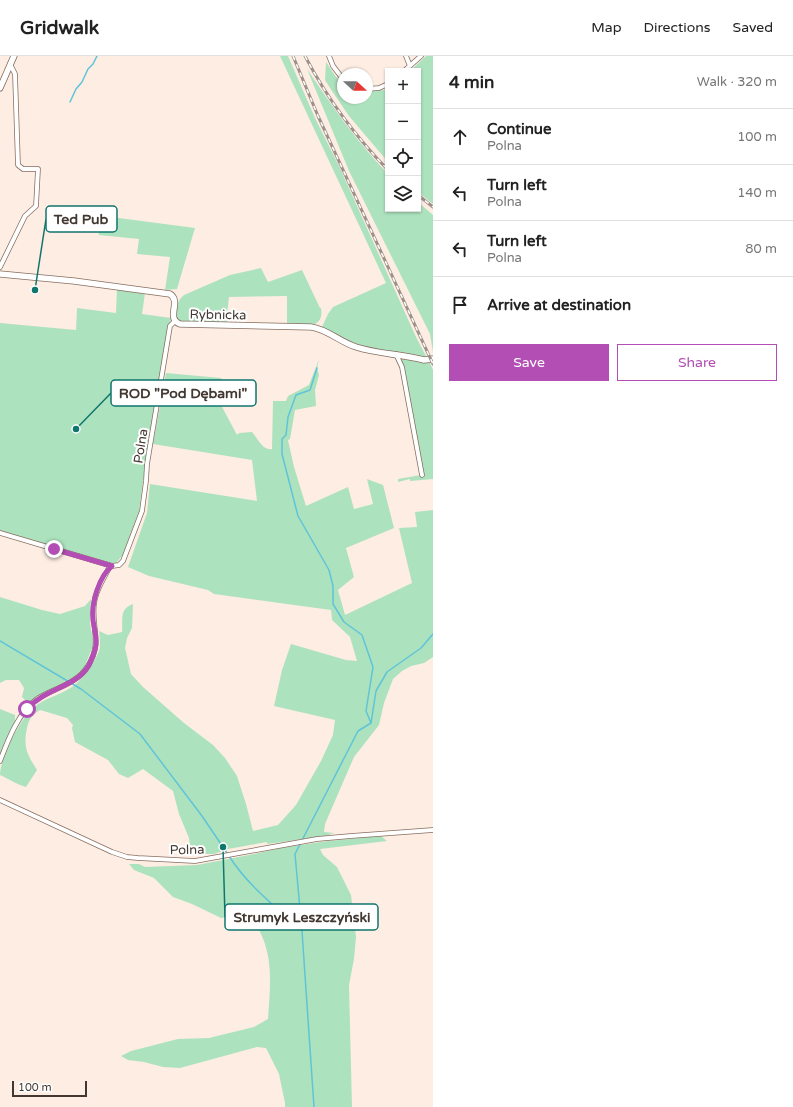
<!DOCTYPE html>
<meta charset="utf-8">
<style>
:root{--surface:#fff;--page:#f2f2f2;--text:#222;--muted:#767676;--line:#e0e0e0;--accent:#b24eb4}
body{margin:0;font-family:"Varela Round",sans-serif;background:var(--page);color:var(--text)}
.controls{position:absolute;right:12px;top:12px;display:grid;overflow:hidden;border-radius:0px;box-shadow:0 1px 3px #0004}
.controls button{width:36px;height:36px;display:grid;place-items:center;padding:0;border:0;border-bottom:1px solid var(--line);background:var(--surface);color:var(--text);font:20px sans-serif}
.compass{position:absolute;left:337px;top:12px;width:36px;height:36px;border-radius:50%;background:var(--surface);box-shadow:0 1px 3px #0004;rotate:111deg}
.scale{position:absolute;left:12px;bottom:10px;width:75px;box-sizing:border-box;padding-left:4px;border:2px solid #423831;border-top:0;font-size:11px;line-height:14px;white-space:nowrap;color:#423831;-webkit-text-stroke:3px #fff;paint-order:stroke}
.stop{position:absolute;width:12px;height:12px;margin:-9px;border:3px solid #b24eb4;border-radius:50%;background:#fff}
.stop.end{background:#b24eb4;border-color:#fff;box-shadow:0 1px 4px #0008}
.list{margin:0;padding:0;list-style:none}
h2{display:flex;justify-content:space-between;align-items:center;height:52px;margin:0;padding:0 16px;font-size:17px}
h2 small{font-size:13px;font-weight:400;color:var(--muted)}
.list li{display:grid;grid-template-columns:26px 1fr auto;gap:12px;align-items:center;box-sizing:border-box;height:56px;padding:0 16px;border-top:1px solid var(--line)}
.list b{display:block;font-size:15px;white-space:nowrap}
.list p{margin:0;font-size:13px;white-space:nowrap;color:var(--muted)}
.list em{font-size:13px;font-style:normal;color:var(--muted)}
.actions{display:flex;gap:8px;padding:12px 16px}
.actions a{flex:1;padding:9px 0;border:1px solid var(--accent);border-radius:0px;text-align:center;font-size:14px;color:var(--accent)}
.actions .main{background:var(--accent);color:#fff}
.icon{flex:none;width:22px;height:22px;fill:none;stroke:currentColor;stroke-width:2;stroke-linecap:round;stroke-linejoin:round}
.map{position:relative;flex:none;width:433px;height:1051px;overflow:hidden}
header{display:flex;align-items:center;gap:24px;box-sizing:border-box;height:56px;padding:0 20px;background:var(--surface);border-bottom:1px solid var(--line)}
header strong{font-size:19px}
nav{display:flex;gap:22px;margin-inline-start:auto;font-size:14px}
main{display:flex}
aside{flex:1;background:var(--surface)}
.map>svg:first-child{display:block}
.green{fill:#ade2be}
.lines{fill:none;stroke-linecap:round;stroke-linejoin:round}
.stream{stroke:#5fc4d8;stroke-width:1.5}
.street-casing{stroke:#866e60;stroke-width:5.5}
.secondary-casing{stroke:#866e60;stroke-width:7}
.street{stroke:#fff;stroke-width:4}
.secondary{stroke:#fff;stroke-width:5.5}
.rail-casing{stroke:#9f9189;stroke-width:3}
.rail{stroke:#fff;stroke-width:1.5;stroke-dasharray:4.5;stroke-linecap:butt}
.route{stroke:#b24eb4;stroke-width:5}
.labels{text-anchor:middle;stroke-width:4;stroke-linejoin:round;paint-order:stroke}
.street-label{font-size:13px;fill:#423831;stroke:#fff}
.leader{fill:none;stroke:#0f766e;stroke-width:1.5}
.callout-dot{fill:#0f766e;stroke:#fff;stroke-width:1.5}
.callout{fill:#fff;stroke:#0f766e;stroke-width:1.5}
.callout-label{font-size:14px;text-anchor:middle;font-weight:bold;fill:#423831}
</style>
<header>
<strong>Gridwalk</strong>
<nav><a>Map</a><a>Directions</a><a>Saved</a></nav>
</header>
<main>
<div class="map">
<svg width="433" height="1051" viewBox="0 0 433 1051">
<rect width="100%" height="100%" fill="#feede3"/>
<path class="green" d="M280 0H288L315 62 339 110 416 281 427 302 354 289 322 271 328 258 333 251 386 227Z
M426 0H433V148L418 136V15H410Z
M326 6 336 21 343 27V42H367V35L384 34 388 31V106L349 60 332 35 325 24Z
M307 13C332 50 357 86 388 118V153H418V146L433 159V296L430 278 349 115Z
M73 156 195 172 177 233 165 234 170 201 137 198 139 183 99 179 98 175 69 172Z
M261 212 268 226 302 214 320 252H321C325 275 302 269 287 269V240L229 241 226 267H182L175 262C176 252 176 246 184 239L230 219Z
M117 233 145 237 142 258 171 262 148 390 139 455 123 499 116 507 114 508 0 475V267L76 274 77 252 116 257Z
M399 302 430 307 433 314V423L410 425V423L398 426V423L421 419Z
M319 303 317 312 319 319 315 334 316 350 295 354 290 383 288 384 294 411 306 450 348 431 354 453 373 448 367 423 383 429 394 472 346 492 354 521 338 534 345 559 412 527 399 472 417 471 415 456 433 454V601L424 607 411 610 402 615 393 623 384 647 379 669 354 701 325 768 324 776 334 777 325 780 267 788V786L228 793 214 798H191L189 782 179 758 173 735 143 713 128 722 119 718 108 704 75 686 72 672 73 669 67 662 40 654C32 659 29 663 27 672 23 691 27 698 37 714L26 731C16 728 9 723 0 719 0 702 21 661 34 651 45 642 60 639 72 631 82 624 98 603 100 591 100 586 100 580 99 575L108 579 122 576C123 563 119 553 133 548L132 572 127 582 125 592 131 618 143 631 184 667 213 689 225 702 237 720 246 748 253 775 278 769 296 749 321 705 333 679 335 664 274 650 282 614 291 588 346 604 357 605 350 581 332 564 331 554 214 538 208 534 149 520 128 511 147 457 150 428 257 445 252 404 153 388 166 317 221 322 223 326 220 347 237 379 239 377 252 376C258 383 263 395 272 393L273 345H286L288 340 309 329Z
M0 541 42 554 60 558 85 550 91 543 90 568 93 583V590L84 612 74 621 56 630 31 645 20 661 18 660 25 644 22 641 24 632 19 624H6L0 627Z
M0 653 15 659V667L0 698Z
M381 780 387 785 320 793 323 799 337 811 351 839 356 881 354 903 349 929 352 1051H285V1047L279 1018 266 992 257 991 180 1012 163 1011 144 1006 128 1004 121 1000 131 995 178 983 209 982 254 971 268 963C270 934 274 901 259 874 255 868 248 863 243 859L221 862 192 848 173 841 154 822 134 814 129 808H139L145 811 197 809 254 798 281 792 328 785Z"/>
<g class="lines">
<path class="stream" d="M70 46 76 33 82 26 88 13 93 8 97 0
M317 312 310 334 296 339 288 361 286 379 282 383V398L298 460 329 514 333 530V548L344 566 362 579 373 611 366 655 371 667
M0 585 81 633 140 678 202 760 227 797
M229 800C248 830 277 852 302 875L314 1051
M302 875 295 798 358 675 371 667 376 635 387 616 421 592 433 578"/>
<g class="street-casing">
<path id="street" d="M329 0 333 10 343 23
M406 0 410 10
M404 15 421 0
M367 33 379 32 388 28
M0 211 25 160 36 150 38 113H23L18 109 15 18 10 8
M396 298 402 311 422 419
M0 477 112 510
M0 705C8 684 18 657 37 643 54 632 77 628 88 610 103 586 91 573 94 548 95 535 103 524 109 512L112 510 119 509 123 505 142 455 146 425 147 408 170 270 175 265
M0 744 112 796 127 801 138 802 195 805 317 783 351 780 433 774"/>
</g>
<g class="secondary-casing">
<path id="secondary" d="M0 32 14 0
M0 218 74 225 170 238C182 246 165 262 180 268L311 271C327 273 340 286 356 291 378 298 402 298 424 304L433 303"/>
</g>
<use href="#street" class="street"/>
<use href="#secondary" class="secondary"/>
<g class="rail-casing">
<path id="rail" d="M293 0 318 60 433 308
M305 0C327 42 355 80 388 114
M418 139 433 151"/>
</g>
<use href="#rail" class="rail"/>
</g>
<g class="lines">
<path class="route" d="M27 653C44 633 77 631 89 609 92 602 97 593 96 585 96 578 94 571 93 564 91 548 99 520 112 510L54 493"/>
</g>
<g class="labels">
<g class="street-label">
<text transform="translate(218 258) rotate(1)" y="5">Rybnicka</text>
<text transform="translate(140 390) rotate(-81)" y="5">Polna</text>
<text transform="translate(187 793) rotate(-1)" y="5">Polna</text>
</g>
</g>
<path class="leader" d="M35 234L46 163M76 373L111 337M223 791L225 861"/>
<g class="callout-dot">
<circle cx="35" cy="234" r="4"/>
<circle cx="76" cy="373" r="4"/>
<circle cx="223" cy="791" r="4"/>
</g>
<g class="callout">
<rect x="46" y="150" width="71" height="26" rx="4"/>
<rect x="111" y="324" width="145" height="26" rx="4"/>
<rect x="225" y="848" width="153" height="26" rx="4"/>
</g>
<g class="callout-label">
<text x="81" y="168">Ted Pub</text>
<text x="183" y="342">ROD "Pod Dębami"</text>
<text x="302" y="866">Strumyk Leszczyński</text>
</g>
</svg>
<div class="controls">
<button>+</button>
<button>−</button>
<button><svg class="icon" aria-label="locate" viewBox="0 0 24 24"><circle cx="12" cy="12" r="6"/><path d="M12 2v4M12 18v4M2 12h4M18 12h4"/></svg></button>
<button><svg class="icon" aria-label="layers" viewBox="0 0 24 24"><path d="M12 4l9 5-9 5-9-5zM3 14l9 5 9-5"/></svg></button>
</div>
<svg class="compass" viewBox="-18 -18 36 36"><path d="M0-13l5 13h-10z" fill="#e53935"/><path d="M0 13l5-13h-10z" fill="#767676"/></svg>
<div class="scale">100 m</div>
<div class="stop" style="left:27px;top:653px"></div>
<div class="stop end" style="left:54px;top:493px"></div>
</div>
<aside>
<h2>4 min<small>Walk · 320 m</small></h2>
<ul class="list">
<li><svg class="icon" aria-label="ahead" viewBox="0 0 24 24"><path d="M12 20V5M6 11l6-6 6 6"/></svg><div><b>Continue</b><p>Polna</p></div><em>100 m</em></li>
<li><svg class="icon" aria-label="left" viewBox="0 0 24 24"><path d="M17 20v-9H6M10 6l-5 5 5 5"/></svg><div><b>Turn left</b><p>Polna</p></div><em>140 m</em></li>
<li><svg class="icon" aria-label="left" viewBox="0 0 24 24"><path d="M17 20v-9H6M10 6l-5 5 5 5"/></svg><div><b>Turn left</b><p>Polna</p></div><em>80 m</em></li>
<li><svg class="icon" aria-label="arrive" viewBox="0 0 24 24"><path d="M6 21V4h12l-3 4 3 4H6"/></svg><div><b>Arrive at destination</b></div></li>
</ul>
<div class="actions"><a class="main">Save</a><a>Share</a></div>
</aside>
</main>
